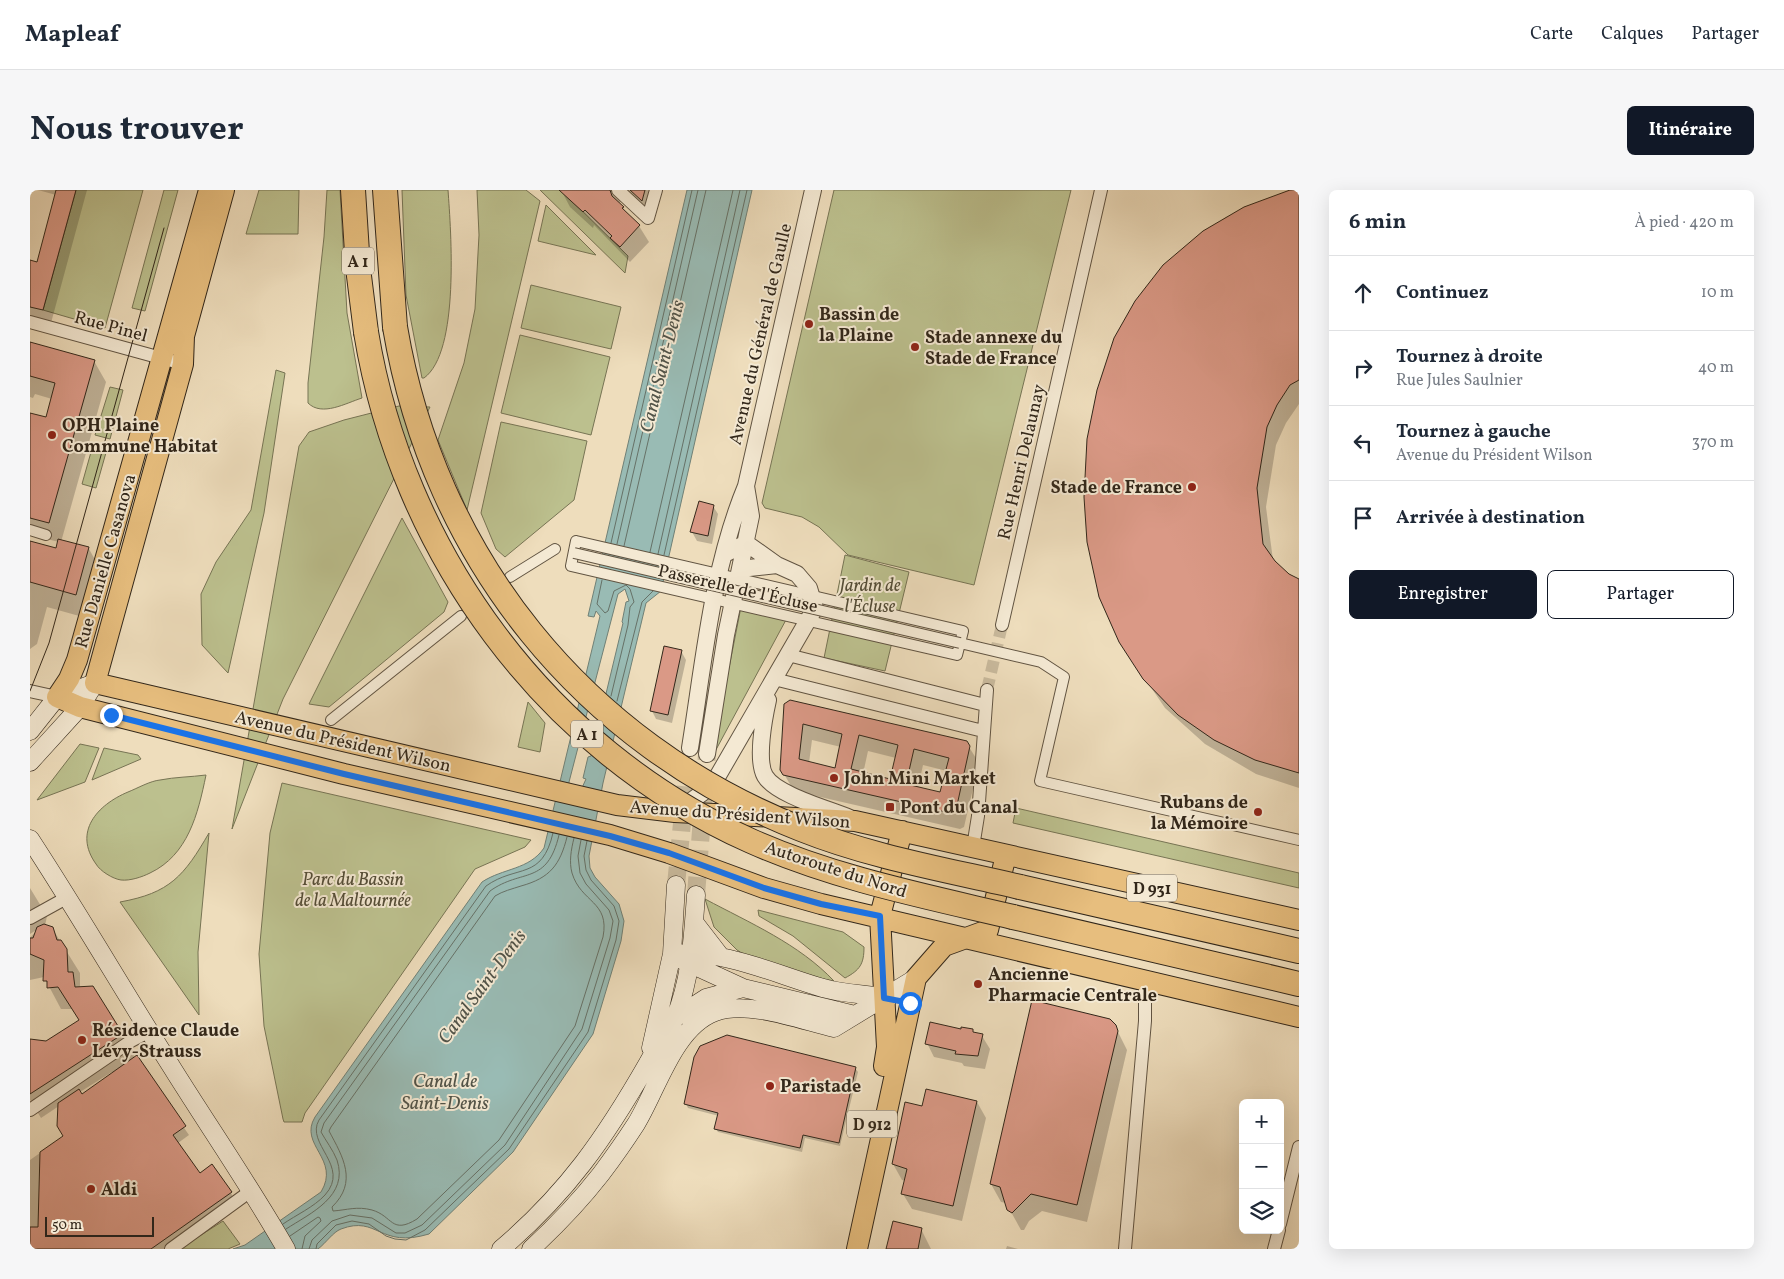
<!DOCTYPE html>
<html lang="fr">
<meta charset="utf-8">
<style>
:root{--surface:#fff;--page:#f6f6f7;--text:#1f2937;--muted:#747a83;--line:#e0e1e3;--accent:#111827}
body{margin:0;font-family:Vollkorn,serif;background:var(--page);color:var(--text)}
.controls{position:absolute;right:15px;bottom:15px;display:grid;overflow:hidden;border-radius:8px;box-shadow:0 5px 20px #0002}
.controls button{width:45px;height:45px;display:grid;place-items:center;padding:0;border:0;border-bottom:1px solid var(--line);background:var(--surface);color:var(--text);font:25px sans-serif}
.scale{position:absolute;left:15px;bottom:12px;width:109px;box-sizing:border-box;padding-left:5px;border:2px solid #32271a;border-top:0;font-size:14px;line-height:18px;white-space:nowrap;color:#32271a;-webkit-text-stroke:4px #f4e9d3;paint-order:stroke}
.stop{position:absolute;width:15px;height:15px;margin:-11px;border:4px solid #1a73e8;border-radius:50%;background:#fff}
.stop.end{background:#1a73e8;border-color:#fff;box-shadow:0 1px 5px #0008}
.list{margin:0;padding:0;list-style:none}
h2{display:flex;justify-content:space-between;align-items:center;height:65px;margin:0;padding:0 20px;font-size:21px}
h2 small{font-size:16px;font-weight:400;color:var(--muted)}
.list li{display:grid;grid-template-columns:32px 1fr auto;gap:15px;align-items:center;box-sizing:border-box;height:75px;padding:0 20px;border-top:1px solid var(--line)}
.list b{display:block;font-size:19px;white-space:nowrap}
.list p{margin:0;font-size:16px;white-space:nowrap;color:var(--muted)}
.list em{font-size:16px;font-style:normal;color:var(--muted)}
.actions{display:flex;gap:10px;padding:15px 20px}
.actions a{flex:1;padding:11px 0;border:1px solid var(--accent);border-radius:8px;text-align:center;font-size:18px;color:var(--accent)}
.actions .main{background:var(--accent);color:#fff}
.icon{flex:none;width:28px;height:28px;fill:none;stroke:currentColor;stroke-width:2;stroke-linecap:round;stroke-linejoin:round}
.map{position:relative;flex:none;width:1269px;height:1059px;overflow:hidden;border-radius:8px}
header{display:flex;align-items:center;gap:30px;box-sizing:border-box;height:70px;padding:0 25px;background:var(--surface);border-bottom:1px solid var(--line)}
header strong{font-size:24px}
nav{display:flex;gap:28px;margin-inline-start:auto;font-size:18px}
.intro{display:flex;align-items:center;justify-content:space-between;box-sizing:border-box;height:120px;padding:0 30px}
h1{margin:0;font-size:35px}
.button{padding:12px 22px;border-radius:8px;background:var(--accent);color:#fff;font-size:18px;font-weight:700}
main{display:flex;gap:30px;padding:0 30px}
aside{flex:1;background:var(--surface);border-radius:8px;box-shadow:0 5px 20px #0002}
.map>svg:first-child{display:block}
.green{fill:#bcc08e;stroke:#777454}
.water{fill:#99bbb4;stroke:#708076;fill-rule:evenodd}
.shadow{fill:#0003;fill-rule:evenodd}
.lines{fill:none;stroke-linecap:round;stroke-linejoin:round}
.shore{stroke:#667167;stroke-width:1}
.building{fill:#da9986;stroke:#32271a;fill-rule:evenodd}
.minor-tunnel{stroke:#c8b99c;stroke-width:12;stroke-dasharray:12 6;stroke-linecap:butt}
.secondary-tunnel{stroke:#c8b99c;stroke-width:18;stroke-dasharray:18 9;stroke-linecap:butt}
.pedestrian-casing{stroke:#615442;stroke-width:12}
.minor-casing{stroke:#615442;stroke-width:14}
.tertiary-casing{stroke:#615442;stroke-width:18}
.secondary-casing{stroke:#32271a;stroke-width:19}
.primary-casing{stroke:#32271a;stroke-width:22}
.motorway-casing{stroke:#32271a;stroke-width:26}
.pedestrian{stroke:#f4e9d3;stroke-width:10}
.minor{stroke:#f4e9d3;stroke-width:12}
.tertiary{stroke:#f4e9d3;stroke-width:16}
.secondary{stroke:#f4e9d3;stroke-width:18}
.primary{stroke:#e7be7e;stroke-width:20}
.motorway{stroke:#e7be7e;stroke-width:24}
.tram{stroke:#32271a;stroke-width:1}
.pedestrian-bridge-casing{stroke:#615442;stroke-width:12;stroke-linecap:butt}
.motorway-bridge-casing{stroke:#32271a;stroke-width:26;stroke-linecap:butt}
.pedestrian-bridge{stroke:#f4e9d3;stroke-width:10}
.motorway-bridge{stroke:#e7be7e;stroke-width:24}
.route{stroke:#1a73e8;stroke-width:6}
.poi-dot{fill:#8f2418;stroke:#f4e9d3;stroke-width:2}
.labels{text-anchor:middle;stroke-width:4;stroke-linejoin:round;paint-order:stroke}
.shield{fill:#f4e9d3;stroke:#6c6152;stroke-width:1}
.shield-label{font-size:16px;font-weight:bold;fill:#32271a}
.poi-label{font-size:18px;font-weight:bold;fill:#32271a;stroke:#f4e9d3;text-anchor:start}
.street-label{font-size:18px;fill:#32271a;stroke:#f4e9d3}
.park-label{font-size:18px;font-style:italic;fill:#544d37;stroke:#f4e9d3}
.water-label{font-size:19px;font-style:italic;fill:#515348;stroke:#f4e9d3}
</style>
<header>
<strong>Mapleaf</strong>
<nav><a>Carte</a><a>Calques</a><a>Partager</a></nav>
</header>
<div class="intro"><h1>Nous trouver</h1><a class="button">Itinéraire</a></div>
<main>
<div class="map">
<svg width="1269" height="1059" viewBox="0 0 1269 1059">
<rect width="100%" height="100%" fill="#eeddbc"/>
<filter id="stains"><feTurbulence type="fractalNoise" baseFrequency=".004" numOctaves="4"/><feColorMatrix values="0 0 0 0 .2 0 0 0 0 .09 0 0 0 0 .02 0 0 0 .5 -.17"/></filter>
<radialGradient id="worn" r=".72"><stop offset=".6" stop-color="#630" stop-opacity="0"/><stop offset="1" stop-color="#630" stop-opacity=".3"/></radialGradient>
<path class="green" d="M46 0H113L75 138 13 120Z
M134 0H148L115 121 102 118Z
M229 0H269L268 44H216Z
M297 0H310L317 123 332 208C316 213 292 227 278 213V193L294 47Z
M372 0H418C421 41 430 162 394 188H392L376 105Z
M447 0H496L510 11 437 320 408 250 434 173 445 119 449 45Z
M510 0H531L598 66 595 83Z
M804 0H1041L944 395 818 365 789 337 772 327 735 318 732 313Z
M516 15 566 65 508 51Z
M501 95 591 117 581 159 491 138Z
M490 145 580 167 561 245 471 223Z
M246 180 255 183 234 323 198 483 172 455 171 404 186 372 221 320Z
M80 197 93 200 80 249 65 245Z
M369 216 400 217 253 509 202 639 269 256 279 242 314 230Z
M471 232 557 251 544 310 475 367 466 359 451 323Z
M63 255 77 259 66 298 52 294Z
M372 328 418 412 414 422 299 517 279 514Z
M815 365 879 382 855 481 794 468Z
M711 417 757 428 681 569Z
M498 512 515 533 510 562 488 557Z
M50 554 69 558 55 592 7 610Z
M74 558 108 565 111 569 62 590Z
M176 585C168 624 158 665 120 683 112 687 100 691 91 690 83 689 70 681 66 674 43 642 67 615 98 602 108 598 120 591 130 590 145 587 161 587 176 585Z
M252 593 501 650 495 657 445 679 275 923 272 932H254L253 929 234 836 229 764 240 643Z
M986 618 1269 683V698L983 633Z
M179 643 168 762 169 825 90 712C140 703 154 686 179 643Z
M675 709C720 733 769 754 804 791L733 776 707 760 684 737Z
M728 720 813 742 834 757C834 774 830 780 815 788L763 746 729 726Z
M193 1031 210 1054 198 1059H149Z"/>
<path class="water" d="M657 0H722L631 401 616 413 573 593 559 666 560 678 565 687 589 714 594 731 591 751 563 844 483 962 399 1044C349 1059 348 1025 311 1039 303 1042 296 1053 288 1059H203L215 1055 291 1002C311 969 268 955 285 927L452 692C473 678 499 680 514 658L570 426 566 421 564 427 558 426ZM595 399 599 411 596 412 592 432 593 433 561 566 558 567 553 588 556 589 546 611 540 609 539 592 588 404Z"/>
<path class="shadow" d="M8 0H57L21 133 0 128V71L8 73 26 5Z
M531 0H629L621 26 594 8 589 14 609 36 619 52 600 72 564 35 563 38 540 17Z
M1269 1V214L1256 233 1246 255 1236 317 1243 370 1259 385 1269 390V598L1226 584 1175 554 1135 518 1090 452 1112 103 1149 62 1196 27 1251 4Z
M0 154 64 171 76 192 31 352 59 359 73 384 60 429 17 417 7 454 0 459V353L27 360 29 352 0 345V224L17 229 22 209 5 204 3 208 0 207Z
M683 316 688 324 682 354 667 351 662 342Z
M651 461 656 470 642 533 626 529 622 521Z
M755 514 939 557 949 573 934 637 930 639 764 601 751 579ZM782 550 811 557 805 579 779 573ZM838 561 866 568 861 591 833 584ZM893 575 917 581 911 604 888 598Z
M0 698 17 726 15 736 22 738 50 783V798L62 797 105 868 159 945 148 953 169 985 201 1003 205 1011 138 1059H0V955V970L34 946 29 916 11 928 0 910V850L17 852 50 831 42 819H31L14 787 0 790V748L8 739 0 744ZM82 882 83 884 52 906 50 902Z
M1085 836 1097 860 1057 1032 1012 1021 999 1031 994 1040H991L976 1013 971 1012 961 994Z
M931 841H942L944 843 952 846 960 859 955 879 934 876 932 873 904 867 897 853Z
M825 878 828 882 810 956 775 948 772 962 688 942 686 939 689 926 658 918 656 914Z
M947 912 956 928 932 1031 882 1019 873 1004 876 991 872 990 863 974 893 917Z
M891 1039 901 1059H859Z
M977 1056 988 1059H976Z"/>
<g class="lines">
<path class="shore" d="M581 353 662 0
M587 354 668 0
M594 356 676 0
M620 362 703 0
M628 364 710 0
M634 365 717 0
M572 390 567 414 575 423 578 421 584 401 596 395
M581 506 598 435 600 417 604 412 600 399 596 395
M587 511 612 412 623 401
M537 647C530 675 520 688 491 696 482 699 473 701 465 706L301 937 299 941C313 967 328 992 302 1017L303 1021C317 1020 327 1016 342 1020 363 1026 361 1045 387 1029L469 950 545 836 573 747C580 711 551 713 542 683 539 672 541 660 544 648
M253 1034C266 1025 284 1017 295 1005 321 976 275 954 289 930L456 696C487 674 512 691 523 643
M256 1039C281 1023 319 1006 307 970 303 960 296 951 291 942L294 933 460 701C492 678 517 696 529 645
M260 1046 288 1027 290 1028 291 1031 275 1046 272 1059
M279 1059 282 1050 302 1031 320 1025 342 1028 366 1043H375L392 1035 475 955 552 839 580 748 583 731 579 720 556 694 550 683 548 666 551 650
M286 1059 287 1054 306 1035 322 1031 339 1034 356 1046 365 1049 376 1050 395 1040 479 959 558 842 586 750 589 731 584 716 561 690 556 680 554 666 557 651"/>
</g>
<path class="building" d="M26 0H46L13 120 0 117V70L7 72Z
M529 0H580L582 6 594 17 592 18 610 35 590 57 580 48 582 46 555 20 553 22Z
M600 0H615L612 11Z
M1260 0H1269V190L1260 195 1247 215 1237 237 1227 298 1233 354 1245 371 1259 384 1269 389V583L1225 570 1184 550 1148 525 1113 489 1089 452 1069 407 1057 352 1054 307 1057 249 1067 200 1084 148 1105 111 1133 75 1173 41 1214 17Z
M0 152 65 170 19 333 0 328V223L16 227 25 193 0 186Z
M669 311 684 315 678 346 660 342Z
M28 349 59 357 46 405 0 392V351L26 358Z
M634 456 652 460 638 525 620 521Z
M760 510 937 551 940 556 926 620 920 623 753 585 750 580 754 514ZM773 534 812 544 805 578 769 569ZM829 545 868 555 860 589 821 579ZM884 559 919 568 910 602 876 594Z
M14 734 23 737 27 750H31L37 759 38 782H43L45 797 63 796 93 844 0 904V849L16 851 49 830 28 797 17 798V791H13L14 770 0 764V748H3L7 737Z
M1002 810 1080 829 1086 835 1088 841 1047 1015 1001 1004 982 1023 977 1020 970 997 960 994Z
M900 832 931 839V837L943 839V842L953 844 948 866 925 864 926 861 895 854Z
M697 845 826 877 809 953 773 945 770 958 684 939 688 923 654 914 664 867 670 856Z
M107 865 156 936 143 945 170 983 182 974 202 1002 121 1059H0V1037H8L10 962 33 946 27 936 28 913 49 899 52 904Z
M896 899 947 911 923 1016 871 1004 877 979 862 974 875 912 892 916Z
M863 1031 892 1038 888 1059H856Z"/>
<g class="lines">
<path class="minor-tunnel" d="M957 500 972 435"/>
<path class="secondary-tunnel" d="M646 695 658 571
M666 705 677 564"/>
<g class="pedestrian-casing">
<path id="pedestrian" d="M0 340 16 345
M546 351 933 441 927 465 541 376Z
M480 387 525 359
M930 453 1011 472 1034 487 1010 591 1269 650
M301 530 431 426"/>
</g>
<g class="minor-casing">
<path id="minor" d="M588 0 618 28 626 0
M0 132 153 174
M972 435 1071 0
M758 465 955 515
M744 489 953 541
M0 501 27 507
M943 657 948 626 957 500
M0 728 38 707
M0 920 101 851 120 841
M1250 1034 1269 957
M141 1059 222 1000
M1095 1059 1115 831V791
M1244 1059 1249 1040"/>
</g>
<g class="tertiary-casing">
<path id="tertiary" d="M710 379 747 375
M738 510C734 528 726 570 735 586 746 605 799 619 820 628
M660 558C674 471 682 378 716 296L783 0
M677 564 696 445 721 326 716 296
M647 621 675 601 686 589 785 418 779 398 767 384 747 375 716 353 695 364"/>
</g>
<g class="secondary-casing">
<path id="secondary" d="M0 541 27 507 65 493
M0 572 50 517 65 493
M0 649C49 724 93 800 141 876 179 937 220 996 256 1059
M664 732 691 767
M642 764C692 759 745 784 793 798 814 804 836 804 858 808
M650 769 713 798 825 825
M645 828 676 808 713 798
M621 858 642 764 646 695
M471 1059C537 1003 575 948 618 873 626 858 638 843 645 828 661 789 663 746 666 705
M501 1059C526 1036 550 1011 571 984 583 968 595 951 606 934 627 900 644 837 685 822 718 810 770 830 804 838L886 788"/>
</g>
<g class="primary-casing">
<path id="primary" d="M179 0 47 470 39 489 27 507 50 517 314 584 580 645 639 663 734 698 791 714 1269 827
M194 0 154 146 153 174 65 493 587 615 645 622 825 631 1269 730
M854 876 857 857 850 726 872 641
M827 1059 886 788 914 756 958 740 976 665"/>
</g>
<g class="motorway-casing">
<path id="motorway" d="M323 0 328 78 336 142
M355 0 365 137
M990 697 1269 761
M983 727 1269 794"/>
</g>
<use href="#pedestrian" class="pedestrian"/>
<use href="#minor" class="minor"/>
<use href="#tertiary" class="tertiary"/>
<use href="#secondary" class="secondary"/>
<use href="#primary" class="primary"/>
<use href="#motorway" class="motorway"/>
<path class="tram" d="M0 501 19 453 134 38"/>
<g class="pedestrian-bridge-casing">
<path id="pedestrian-bridge" d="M544 363 930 453"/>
</g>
<g class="motorway-bridge-casing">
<path id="motorway-bridge" d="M365 137C404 368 553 553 771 639 841 667 917 680 990 697
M336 142C372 362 515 559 721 651 804 688 894 706 983 727"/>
</g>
<use href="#pedestrian-bridge" class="pedestrian-bridge"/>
<use href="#motorway-bridge" class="motorway-bridge"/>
</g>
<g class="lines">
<path class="route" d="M81 525 314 584 580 646 639 663 734 698 791 714 850 726 854 808 880 813"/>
</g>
<g class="poi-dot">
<circle cx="779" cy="134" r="5"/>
<circle cx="885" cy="157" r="5"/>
<circle cx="22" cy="245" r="5"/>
<circle cx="1162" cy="297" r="5"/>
<circle cx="804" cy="588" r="5"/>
<rect x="855" y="612" width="10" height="10" rx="2.5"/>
<circle cx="1228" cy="622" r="5"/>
<circle cx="948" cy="794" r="5"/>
<circle cx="52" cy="850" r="5"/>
<circle cx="740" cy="896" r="5"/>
<circle cx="61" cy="999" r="5"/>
</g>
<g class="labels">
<g class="shield">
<rect x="312" y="57.5" width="32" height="27" rx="4"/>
<rect x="541" y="530.5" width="32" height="27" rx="4"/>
<rect x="1097" y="684.5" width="50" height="27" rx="4"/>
<rect x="817" y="920.5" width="50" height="27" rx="4"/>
</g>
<g class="shield-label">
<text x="328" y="77">A 1</text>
<text x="557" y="550">A 1</text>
<text x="1122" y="704">D 931</text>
<text x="842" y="940">D 912</text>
</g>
<g class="poi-label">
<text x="789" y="130">Bassin de<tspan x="789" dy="21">la Plaine</tspan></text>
<text x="895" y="153">Stade annexe du<tspan x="895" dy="21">Stade de France</tspan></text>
<text x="32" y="241">OPH Plaine<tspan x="32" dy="21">Commune Habitat</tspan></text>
<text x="1152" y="303" text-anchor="end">Stade de France</text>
<text x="814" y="594">John Mini Market</text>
<text x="1218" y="618" text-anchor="end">Rubans de<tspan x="1218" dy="21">la Mémoire</tspan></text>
<text x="870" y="623">Pont du Canal</text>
<text x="958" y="790">Ancienne<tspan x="958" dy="21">Pharmacie Centrale</tspan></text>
<text x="62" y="846">Résidence Claude<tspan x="62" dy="21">Lévy-Strauss</tspan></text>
<text x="750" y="902">Paristade</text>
<text x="71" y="1005">Aldi</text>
</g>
<g class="street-label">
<text transform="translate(81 136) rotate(15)" y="6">Rue Pinel</text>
<text transform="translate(730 144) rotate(-77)" y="6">Avenue du Général de Gaulle</text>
<text transform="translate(991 272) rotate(-77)" y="6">Rue Henri Delaunay</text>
<text transform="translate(75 371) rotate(-74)" y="6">Rue Danielle Casanova</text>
<text transform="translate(708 398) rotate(13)" y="6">Passerelle de l'Écluse</text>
<text transform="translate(313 551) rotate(13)" y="6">Avenue du Président Wilson</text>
<text transform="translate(710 624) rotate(4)" y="6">Avenue du Président Wilson</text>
<text transform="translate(806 679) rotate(18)" y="6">Autoroute du Nord</text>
</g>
<g class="park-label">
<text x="840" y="401">Jardin de<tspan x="840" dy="21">l'Écluse</tspan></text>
<text x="323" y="695">Parc du Bassin<tspan x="323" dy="21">de la Maltournée</tspan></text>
</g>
<g class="water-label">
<text transform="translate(631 176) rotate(-76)" y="7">Canal Saint-Denis</text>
<text transform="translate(451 796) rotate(-54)" y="7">Canal Saint-Denis</text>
<text x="415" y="897">Canal de<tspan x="415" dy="22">Saint-Denis</tspan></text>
</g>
</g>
<rect width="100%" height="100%" filter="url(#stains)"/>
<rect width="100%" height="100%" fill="url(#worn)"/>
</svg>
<div class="controls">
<button>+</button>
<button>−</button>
<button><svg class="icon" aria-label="layers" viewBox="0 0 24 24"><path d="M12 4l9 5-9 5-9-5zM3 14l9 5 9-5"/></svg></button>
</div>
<div class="scale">50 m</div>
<div class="stop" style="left:880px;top:813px"></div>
<div class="stop end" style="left:81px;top:525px"></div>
</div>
<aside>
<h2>6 min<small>À pied · 420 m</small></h2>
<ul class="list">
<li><svg class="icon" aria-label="ahead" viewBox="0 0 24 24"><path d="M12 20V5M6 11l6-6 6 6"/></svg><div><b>Continuez</b></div><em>10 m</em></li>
<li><svg class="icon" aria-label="right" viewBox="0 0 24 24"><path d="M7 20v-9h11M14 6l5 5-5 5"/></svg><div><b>Tournez à droite</b><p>Rue Jules Saulnier</p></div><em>40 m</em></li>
<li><svg class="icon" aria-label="left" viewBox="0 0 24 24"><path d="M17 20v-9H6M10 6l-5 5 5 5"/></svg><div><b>Tournez à gauche</b><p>Avenue du Président Wilson</p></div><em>370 m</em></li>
<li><svg class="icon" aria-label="arrive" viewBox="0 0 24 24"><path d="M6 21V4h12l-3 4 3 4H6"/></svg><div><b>Arrivée à destination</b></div></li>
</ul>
<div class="actions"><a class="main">Enregistrer</a><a>Partager</a></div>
</aside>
</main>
